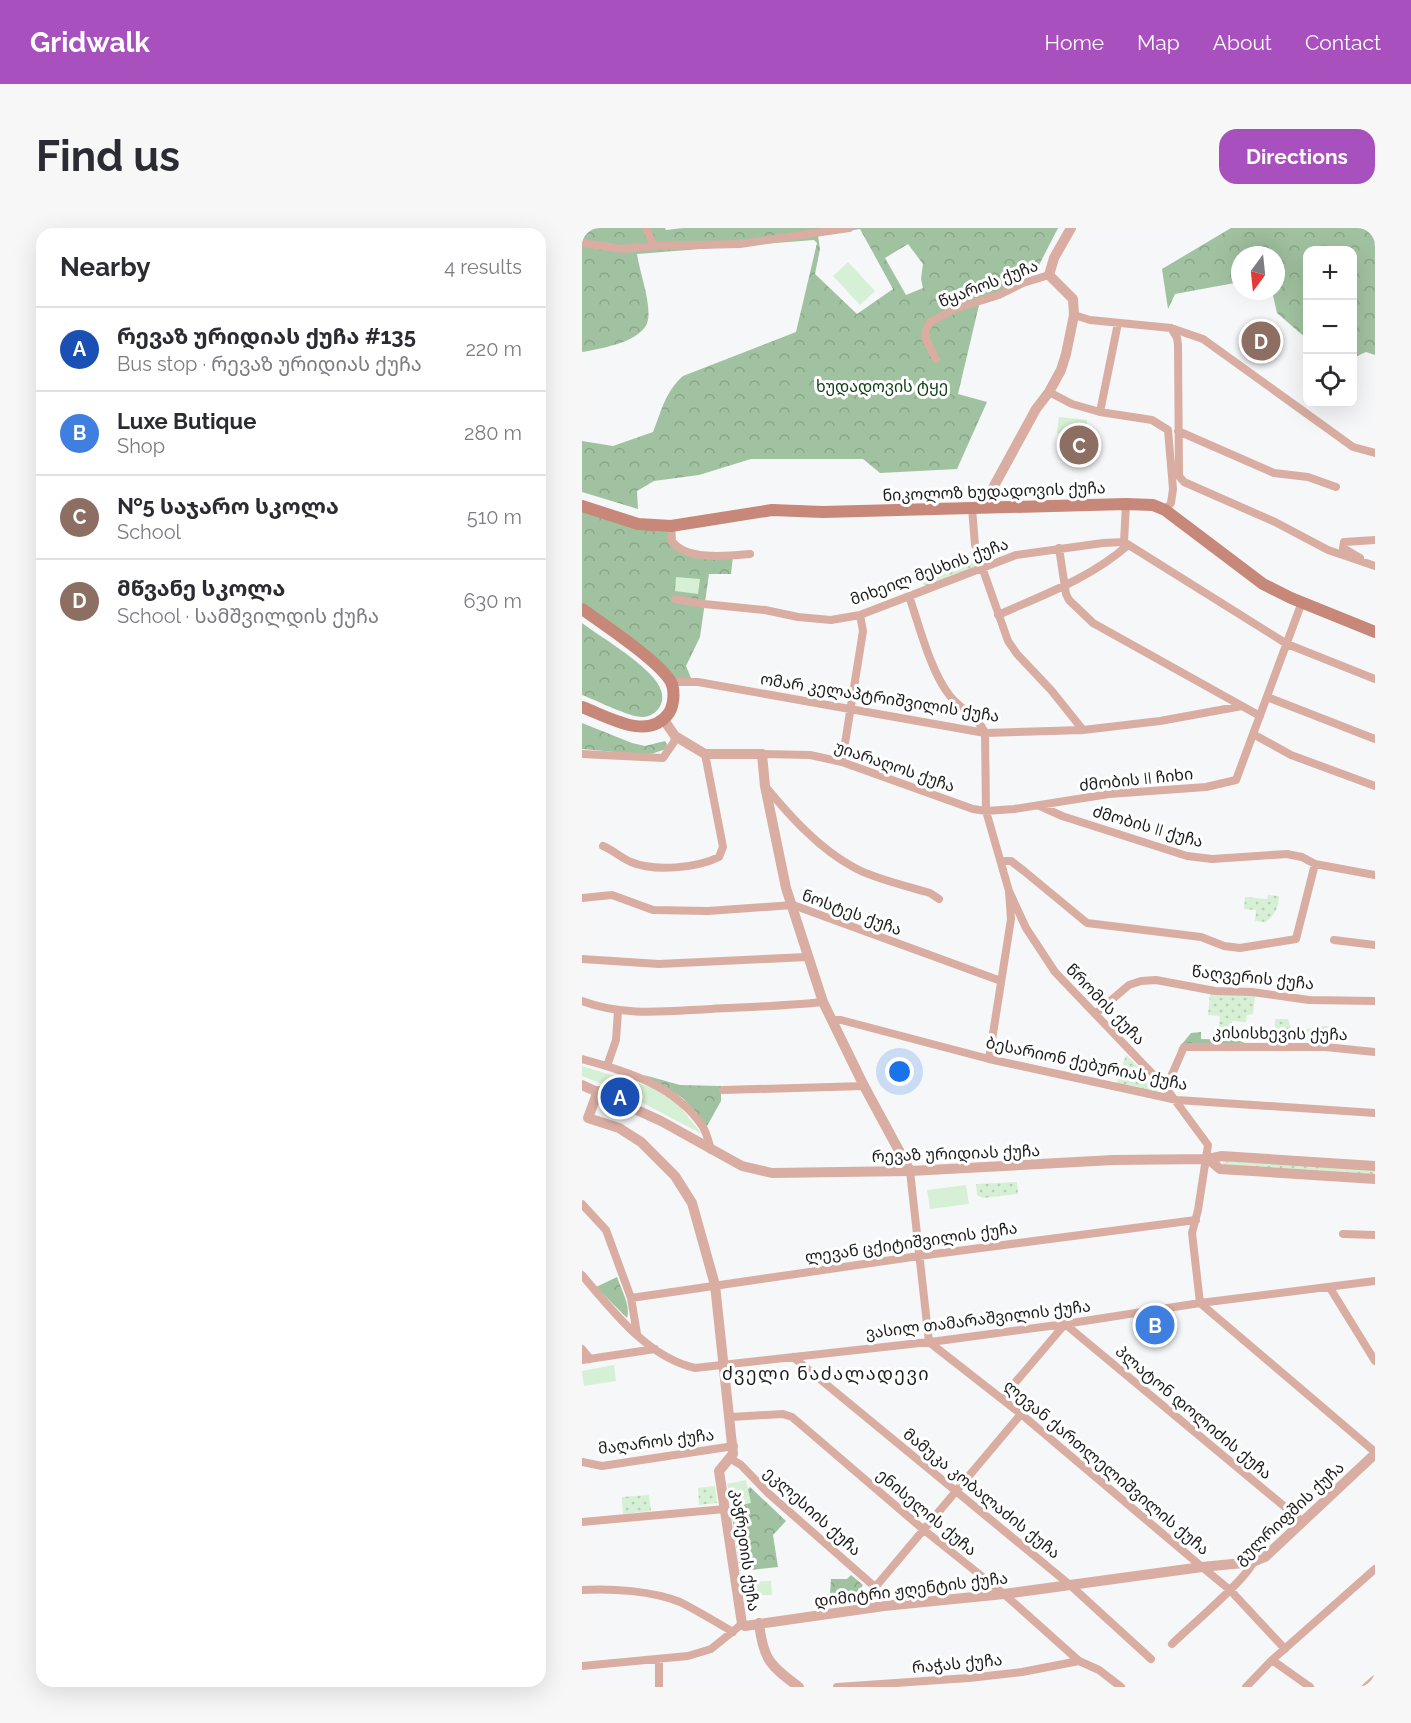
<!DOCTYPE html>
<meta charset="utf-8">
<style>
:root{--surface:#fff;--page:#f7f7f7;--text:#2b2b33;--muted:#7c7c81;--line:#e1e1e2;--accent:#a850bd}
body{margin:0;font-family:Raleway,"Noto Sans Georgian",sans-serif;background:var(--page);color:var(--text)}
.controls{position:absolute;right:18px;top:18px;display:grid;overflow:hidden;border-radius:12px;box-shadow:0 6px 24px #0002}
.controls button{width:54px;height:54px;display:grid;place-items:center;padding:0;border:0;border-bottom:2px solid var(--line);background:var(--surface);color:var(--text);font:30px sans-serif}
.compass{position:absolute;left:649px;top:18px;width:54px;height:54px;border-radius:50%;background:var(--surface);box-shadow:0 6px 24px #0002;rotate:195deg}
.you{position:absolute;left:318px;top:844px;width:21px;height:21px;margin:-15px;border:4px solid #fff;border-radius:50%;background:#1a73e8;box-shadow:0 0 0 9px #1a73e833}
.badge{display:grid;place-items:center;width:39px;height:39px;border-radius:50%;background:var(--accent);color:#fff;font-size:20px;font-weight:700}
.pin{position:absolute;translate:-50% -50%;border:3px solid #fff;box-shadow:0 2px 6px #0006}
.list{margin:0;padding:0;list-style:none}
h2{display:flex;justify-content:space-between;align-items:center;height:78px;margin:0;padding:0 24px;font-size:26px}
h2 small{font-size:20px;font-weight:400;color:var(--muted)}
.list li{display:grid;grid-template-columns:39px 1fr auto;gap:18px;align-items:center;box-sizing:border-box;height:84px;padding:0 24px;border-top:2px solid var(--line)}
.list b{display:block;font-size:22px;white-space:nowrap}
.list p{margin:0;font-size:20px;white-space:nowrap;color:var(--muted)}
.list em{font-size:20px;font-style:normal;color:var(--muted)}
.icon{flex:none;width:33px;height:33px;fill:none;stroke:currentColor;stroke-width:2;stroke-linecap:round;stroke-linejoin:round}
.map{position:relative;flex:none;width:793px;height:1459px;overflow:hidden;border-radius:18px}
header{display:flex;align-items:center;gap:36px;box-sizing:border-box;height:84px;padding:0 30px;background:var(--accent);color:#fff}
header strong{font-size:28px}
nav{display:flex;gap:33px;margin-inline-start:auto;font-size:21px}
.intro{display:flex;align-items:center;justify-content:space-between;box-sizing:border-box;height:144px;padding:0 36px}
h1{margin:0;font-size:42px}
.button{padding:15px 27px;border-radius:18px;background:var(--accent);color:#fff;font-size:21px;font-weight:700}
main{display:flex;gap:36px;padding:0 36px}
aside{flex:1;background:var(--surface);border-radius:18px;box-shadow:0 6px 24px #0002}
.map>svg:first-child{display:block}
.grass{fill:url(#grass-dots)}
.forest{fill:url(#forest-crowns);fill-rule:evenodd}
.park{fill:#d5f0d4}
.lines{fill:none;stroke-linecap:round;stroke-linejoin:round}
.minor{stroke:#d9ada2;stroke-width:8}
.tertiary{stroke:#d9ada2;stroke-width:10}
.secondary{stroke:#c78879;stroke-width:12}
.labels{text-anchor:middle;stroke-width:6;stroke-linejoin:round;paint-order:stroke}
.street-label{font-size:16px;fill:#1c1d1d;stroke:#fff}
.park-label{font-size:16px;fill:#0e4013;stroke:#fff}
.neighbourhood-label{font-size:18px;letter-spacing:1.5px;fill:#1c1d1d;stroke:#fff}
</style>
<header>
<strong>Gridwalk</strong>
<nav><a>Home</a><a>Map</a><a>About</a><a>Contact</a></nav>
</header>
<div class="intro"><h1>Find us</h1><a class="button">Directions</a></div>
<main>
<aside>
<h2>Nearby<small>4 results</small></h2>
<ul class="list">
<li><span class="badge" style="background:#1a4fb4">A</span><div><b>რევაზ ურიდიას ქუჩა #135</b><p>Bus stop · რევაზ ურიდიას ქუჩა</p></div><em>220 m</em></li>
<li><span class="badge" style="background:#3f7fe0">B</span><div><b>Luxe Butique</b><p>Shop</p></div><em>280 m</em></li>
<li><span class="badge" style="background:#8d6e63">C</span><div><b>№5 საჯარო სკოლა</b><p>School</p></div><em>510 m</em></li>
<li><span class="badge" style="background:#8d6e63">D</span><div><b>მწვანე სკოლა</b><p>School · სამშვილდის ქუჩა</p></div><em>630 m</em></li>
</ul>
</aside>
<div class="map">
<svg width="793" height="1459" viewBox="0 0 793 1459">
<defs>
<pattern id="grass-dots" width="8" height="8" patternUnits="userSpaceOnUse" patternTransform="scale(1.5)"><rect width="8" height="8" fill="#d5f0d4"/><path d="M2 2h.1M6 6h.1" fill="none" stroke="#b6cdb6" stroke-width="1.8" stroke-linecap="round"/></pattern>
<pattern id="forest-crowns" width="20" height="18" patternUnits="userSpaceOnUse" patternTransform="scale(1.5)"><rect width="20" height="18" fill="#a1c2a0"/><path d="M2 6a3 3 0 1 1 6 0M12 15a3 3 0 1 1 6 0" fill="none" stroke="#8aa689"/></pattern>
</defs>
<rect width="100%" height="100%" fill="#f6f7f8"/>
<path class="grass" d="M396 326 400 339 344 362 338 348Z
M686 667 697 668C696 681 694 685 684 694L673 693 674 682 662 681 663 669 685 671Z
M628 765 673 768 671 786 665 787 664 794 650 793 649 800 637 799 638 788 626 787Z
M693 791H706L709 800 733 801 734 798H748V813L692 812Z
M544 827 577 860 574 864 535 855Z
M641 931 793 941V949L641 938Z
M435 954 436 966 401 970 395 967 394 956Z
M133 1258 135 1275 117 1277 116 1260Z
M67 1267 69 1283 41 1286 40 1269Z"/>
<path class="forest" d="M0 0H83L84 2 101 0H476L456 39 397 77 376 166 405 174 375 241 298 245 281 231H169L117 247 72 253 55 263 56 281 0 264V213L31 218 71 204C80 182 83 164 101 148L214 104 235 15 232 12 55 26C58 46 69 74 66 92 62 114 17 121 0 124ZM278 1 311 61 275 86 233 46 238 21 236 8ZM326 16 341 36 339 51 341 60 324 67 303 30Z
M649 0H793V127L784 124 771 130 770 22H726L725 111 695 85 690 63H694V27H658V54L593 66 586 81 580 41Z
M0 278 89 298 90 313 98 321 151 328 149 346H127L118 409 104 438 109 450 92 454 0 377Z
M0 395C22 411 48 426 67 445 74 452 82 462 80 473 78 482 70 489 60 489 47 489 14 472 0 467Z
M0 495 50 515 63 518 83 513 85 516 84 521 66 527 0 521Z
M619 804V811L655 812 663 815 606 816 596 821 609 805Z
M62 847 98 857 139 858V873L125 898 101 870Z
M35 1049C39 1061 49 1078 45 1090L14 1059Z
M168 1259 204 1293 191 1307 196 1339 158 1343 149 1281Z
M269 1347 281 1357 269 1373 246 1376 244 1367 248 1366 249 1351H265Z"/>
<path class="park" d="M266 34 293 63 278 77 251 48Z
M477 189 505 192 504 207 475 205Z
M94 349 118 351 116 366 93 363Z
M0 838 71 860 95 875 120 906 42 865 0 848Z
M384 957 387 976 348 981 345 962Z
M32 1137 34 1153 2 1158 0 1143Z
M164 1252 169 1275 150 1279 145 1256Z
M189 1353 190 1367H164V1354Z"/>
<g class="lines">
<path class="minor" d="M64 0 72 18
M0 15 40 21 72 18 158 16 267 0
M492 87 508 92 589 100 621 111 771 219 793 225
M589 100 595 110 596 117 597 248 602 254 693 294 746 322 793 338
M354 131 344 112V103L348 94 375 80 417 67 441 55 467 47
M467 164 490 176 518 184 570 192 586 202 591 261 589 275 583 282
M518 184 536 95
M596 203 692 245 726 249 754 259
M390 280 393 317
M89 298 90 313C104 333 146 328 168 326
M542 314 544 276
M477 320 484 366 487 372 511 395 660 478
M778 330 761 320 762 314 793 312
M400 339 426 413 435 426 469 462 501 502
M327 368C337 397 349 445 368 468 380 483 394 486 403 505L404 583 427 663 429 691 407 831
M93 371 122 376 183 382 216 389 249 392 278 387 434 327 521 315 542 314 705 416 793 451
M416 387C461 367 509 350 546 317
M89 454H116L403 505 501 502 578 493 660 478 678 488
M685 469 793 511
M671 506 709 527 793 558
M0 526 81 530 92 514 93 508
M180 526 228 527 260 534 391 581 404 583 432 581 527 566 624 559 654 552 720 374
M260 534 281 403 278 387
M183 558C208 588 237 621 273 640 293 651 325 658 348 665L357 671
M458 578 480 588 605 628 630 631 705 626 720 629 733 636 793 647
M21 618C31 622 39 630 49 634 72 644 115 640 137 629L141 619 123 526
M419 633H429L442 643 505 695 619 709 642 718 658 720 714 711 733 636
M427 663 444 700 473 744 584 860 626 917 616 982 610 1005 618 1075 793 1224
M0 670 30 667 71 682 126 683 211 677 419 753
M752 712 793 717
M0 731 77 736 225 729
M0 773C41 789 86 783 129 781 166 779 203 778 241 774
M513 786 547 757 559 753 574 752 633 763 670 764 727 772 793 773
M250 792H259L407 831 595 872 793 885
M0 831C45 843 94 858 121 899 125 906 127 915 129 922
M25 838 34 812 36 783
M584 860 602 819H743L793 824
M141 862 282 858
M328 943 347 1114
M0 976 24 1002 49 1070 55 1106
M761 1006 793 1007
M0 1047C31 1083 65 1129 113 1140L356 1113 483 1096 618 1075 793 1053
M748 1060 793 1133
M49 1070 337 1028 614 992
M347 1114 439 1186 620 1339 648 1362 703 1421
M0 1121 8 1131
M211 1129 488 1357 569 1431
M0 1132 73 1121
M420 1170 483 1096 721 1294
M149 1189 201 1186 210 1189 342 1302 422 1366 497 1433 517 1442 539 1459
M149 1231 159 1237 186 1265 293 1359
M0 1234 20 1238 152 1218
M0 1294 143 1281
M0 1362C29 1360 71 1363 98 1374 116 1383 134 1394 151 1404
M274 1382 439 1186
M590 1416C605 1401 666 1350 671 1334
M77 1431V1459
M690 1432 728 1459
M0 1438 106 1428 129 1421 160 1396
M255 1459 387 1450 440 1444 497 1433
M664 1459 690 1432 793 1341
M784 1459 793 1451"/>
<path class="tertiary" d="M400 280 454 181 467 164 479 142 484 126 492 87 491 71 467 47 472 30 489 0
M82 492 93 508 123 526H180L183 558 204 660 241 774 282 858 328 943
M0 857 79 893 160 938 190 945 328 943 531 932 626 931 640 928 793 938
M16 863 6 890 37 900 59 914 93 948 110 975 133 1057 151 1226 137 1243 160 1396 163 1398 302 1378 422 1366 620 1339 671 1334 683 1329 793 1226
M626 931 638 941 793 951
M177 1395C181 1431 188 1438 217 1459"/>
<path class="secondary" d="M0 278 56 296 89 298 190 282 241 284 544 276 571 277 583 282 681 356 709 370 793 404
M0 381C21 396 77 433 89 454 93 462 92 477 87 485 66 514 27 489 0 479"/>
</g>
<g class="labels">
<g class="street-label">
<text transform="translate(406 55) rotate(-21)" y="6">წყაროს ქუჩა</text>
<text transform="translate(412 263) rotate(-2)" y="6">ნიკოლოზ ხუდადოვის ქუჩა</text>
<text transform="translate(347 343) rotate(-20)" y="6">მიხეილ მესხის ქუჩა</text>
<text transform="translate(298 469) rotate(9)" y="6">ომარ კელაპტრიშვილის ქუჩა</text>
<text transform="translate(313 538) rotate(19)" y="6">უიარაღოს ქუჩა</text>
<text transform="translate(554 551) rotate(-6)" y="6">ძმობის II ჩიხი</text>
<text transform="translate(566 598) rotate(16)" y="6">ძმობის II ქუჩა</text>
<text transform="translate(270 684) rotate(20)" y="6">ნოსტეს ქუჩა</text>
<text transform="translate(671 749) rotate(6)" y="6">წაღვერის ქუჩა</text>
<text transform="translate(524 776) rotate(46)" y="6">წრომის ქუჩა</text>
<text transform="translate(698 805) rotate(1)" y="6">კისისხევის ქუჩა</text>
<text transform="translate(505 835) rotate(12)" y="6">ბესარიონ ქებურიას ქუჩა</text>
<text transform="translate(374 925) rotate(-2)" y="6">რევაზ ურიდიას ქუჩა</text>
<text transform="translate(329 1014) rotate(-8)" y="6">ლევან ცქიტიშვილის ქუჩა</text>
<text transform="translate(396 1091) rotate(-7)" y="6">ვასილ თამარაშვილის ქუჩა</text>
<text transform="translate(612 1184) rotate(40)" y="6">პლატონ დოლიძის ქუჩა</text>
<text transform="translate(74 1213) rotate(-7)" y="6">მაღაროს ქუჩა</text>
<text transform="translate(525 1239) rotate(40)" y="6">ლევან ქართლელიშვილის ქუჩა</text>
<text transform="translate(400 1265) rotate(39)" y="6">მამუკა კობალაძის ქუჩა</text>
<text transform="translate(231 1283) rotate(42)" y="6">ეკლესიის ქუჩა</text>
<text transform="translate(345 1284) rotate(40)" y="6">ენისელის ქუჩა</text>
<text transform="translate(707 1285) rotate(-43)" y="6">გულრიფშის ქუჩა</text>
<text transform="translate(164 1322) rotate(82)" y="6">კაჭრეთის ქუჩა</text>
<text transform="translate(329 1361) rotate(-7)" y="6">დიმიტრი ჟღენტის ქუჩა</text>
<text transform="translate(375 1435) rotate(-5)" y="6">რაჭას ქუჩა</text>
</g>
<g class="park-label">
<text x="300" y="164">ხუდადოვის ტყე</text>
</g>
<g class="neighbourhood-label">
<text x="244" y="1152">ძველი ნაძალადევი</text>
</g>
</g>
</svg>
<div class="controls">
<button>+</button>
<button>−</button>
<button><svg class="icon" aria-label="locate" viewBox="0 0 24 24"><circle cx="12" cy="12" r="6"/><path d="M12 2v4M12 18v4M2 12h4M18 12h4"/></svg></button>
</div>
<svg class="compass" viewBox="-18 -18 36 36"><path d="M0-13l5 13h-10z" fill="#e53935"/><path d="M0 13l5-13h-10z" fill="#7c7c81"/></svg>
<div class="you"></div>
<div class="pin badge" style="left:38px;top:869px;background:#1a4fb4">A</div>
<div class="pin badge" style="left:573px;top:1097px;background:#3f7fe0">B</div>
<div class="pin badge" style="left:497px;top:217px;background:#8d6e63">C</div>
<div class="pin badge" style="left:679px;top:113px;background:#8d6e63">D</div>
</div>
</main>
